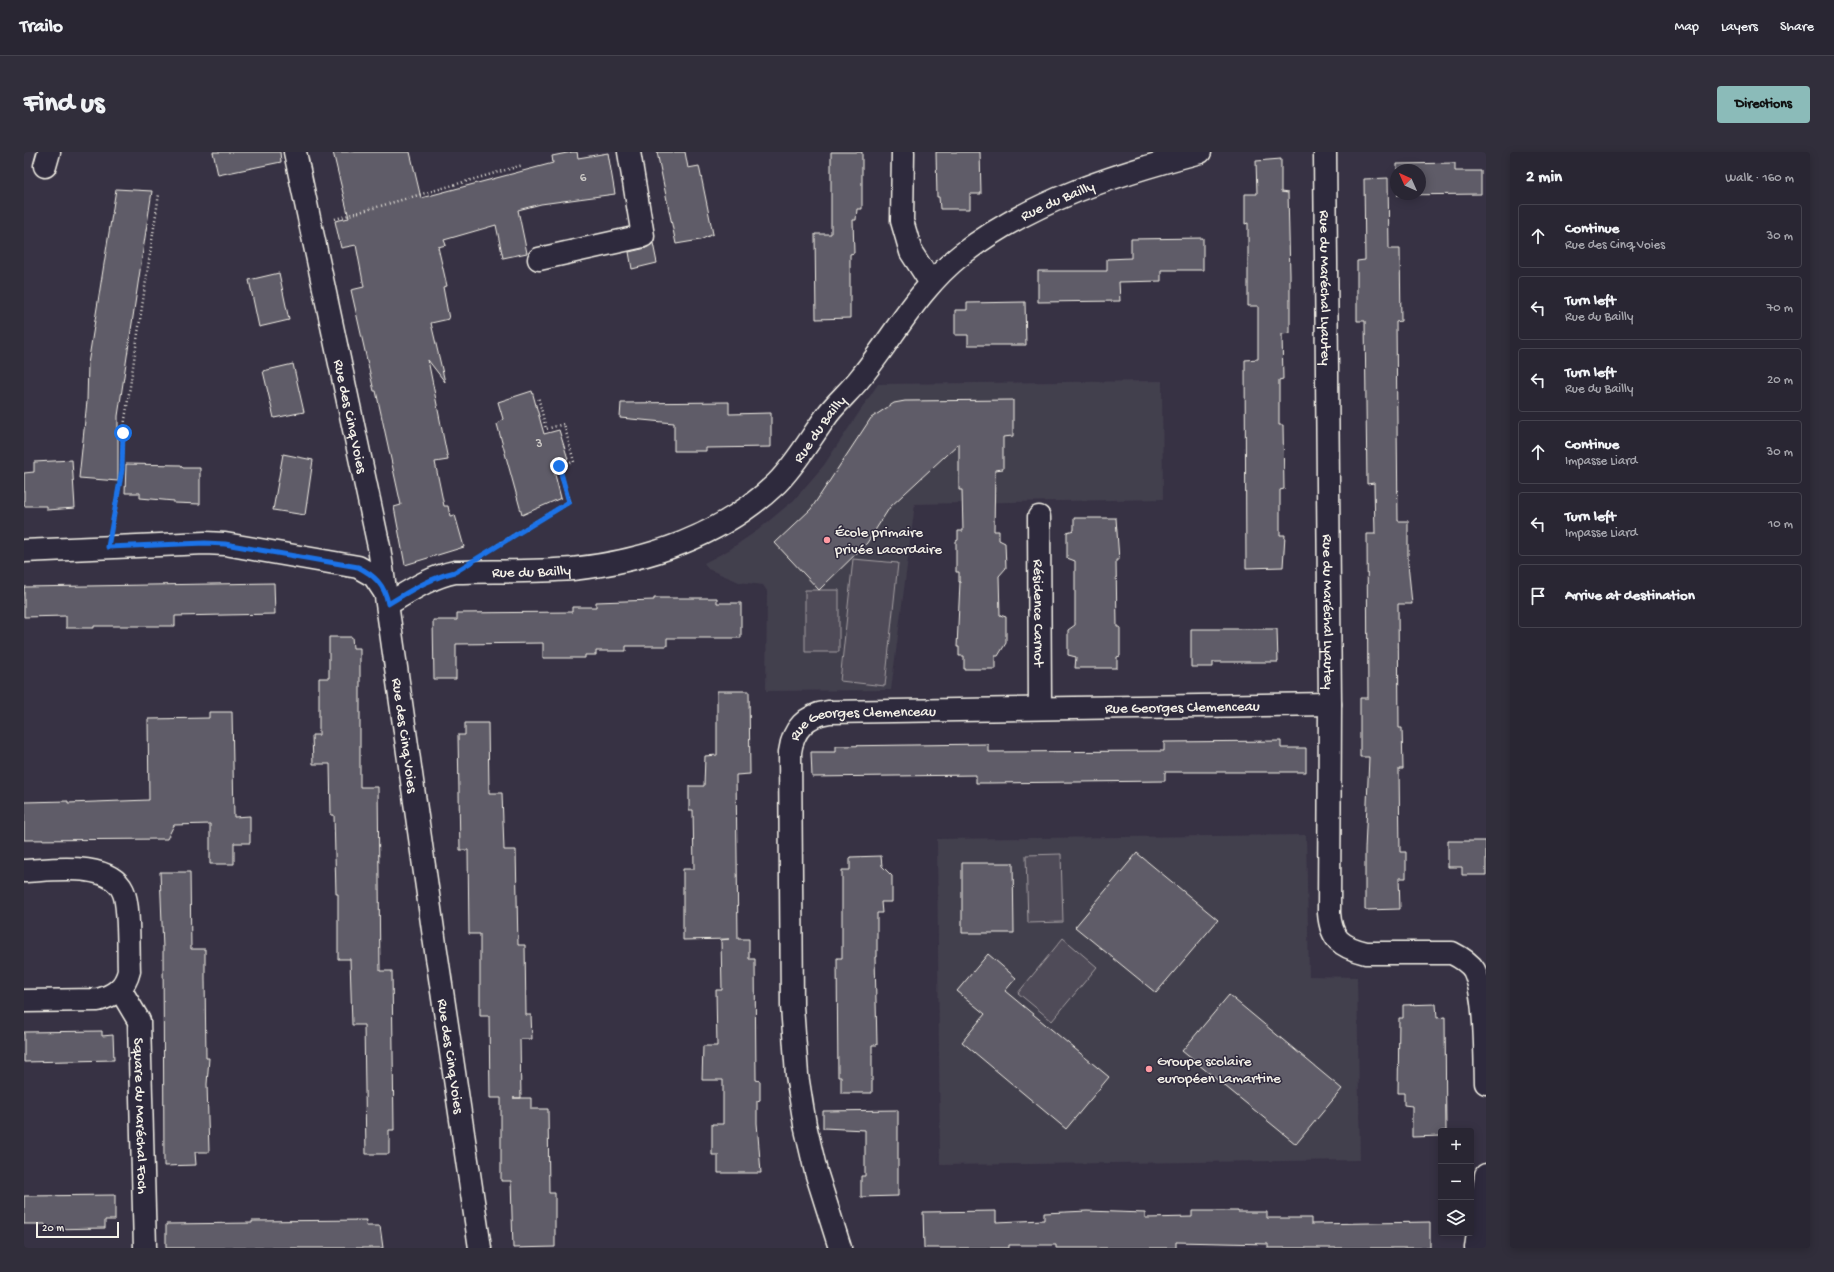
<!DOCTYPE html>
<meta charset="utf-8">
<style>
:root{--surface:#292633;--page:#312e3b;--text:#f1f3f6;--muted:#a5a5ac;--line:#45434e;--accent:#8bbbb9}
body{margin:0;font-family:"Gochi Hand",sans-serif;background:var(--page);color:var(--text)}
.controls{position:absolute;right:12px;bottom:12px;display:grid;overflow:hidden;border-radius:4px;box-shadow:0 2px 10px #0003}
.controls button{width:36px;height:36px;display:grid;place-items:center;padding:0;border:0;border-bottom:1px solid var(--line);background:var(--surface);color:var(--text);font:20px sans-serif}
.compass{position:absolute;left:1366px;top:12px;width:36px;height:36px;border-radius:50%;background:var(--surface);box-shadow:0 2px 10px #0003;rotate:315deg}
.scale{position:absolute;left:12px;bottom:10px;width:83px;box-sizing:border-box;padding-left:4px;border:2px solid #f4f1e8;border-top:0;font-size:11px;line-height:14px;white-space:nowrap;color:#f4f1e8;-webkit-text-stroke:3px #2f2a3d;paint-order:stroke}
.stop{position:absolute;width:12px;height:12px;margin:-9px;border:3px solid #1a73e8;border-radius:50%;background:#fff}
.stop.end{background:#1a73e8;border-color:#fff;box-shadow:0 1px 4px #0008}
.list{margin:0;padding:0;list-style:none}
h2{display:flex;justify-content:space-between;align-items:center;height:52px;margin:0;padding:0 16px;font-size:17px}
h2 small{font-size:13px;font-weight:400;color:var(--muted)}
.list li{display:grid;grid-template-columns:26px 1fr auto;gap:12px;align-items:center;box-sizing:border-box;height:64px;margin:0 8px 8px;padding:0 8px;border:1px solid var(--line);border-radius:4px}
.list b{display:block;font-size:15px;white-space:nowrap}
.list p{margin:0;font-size:13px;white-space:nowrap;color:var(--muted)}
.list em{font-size:13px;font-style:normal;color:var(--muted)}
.icon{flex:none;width:22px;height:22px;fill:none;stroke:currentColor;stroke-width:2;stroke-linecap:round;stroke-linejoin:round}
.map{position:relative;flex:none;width:1462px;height:1096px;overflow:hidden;border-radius:4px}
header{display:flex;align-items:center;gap:24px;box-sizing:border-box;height:56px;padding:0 20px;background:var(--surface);border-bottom:1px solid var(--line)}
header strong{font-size:19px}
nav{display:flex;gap:22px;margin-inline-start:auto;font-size:14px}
.intro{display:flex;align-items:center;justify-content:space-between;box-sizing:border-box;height:96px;padding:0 24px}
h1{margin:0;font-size:28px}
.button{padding:10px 18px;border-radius:4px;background:var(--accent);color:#111;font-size:14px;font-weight:700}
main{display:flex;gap:24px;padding:0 24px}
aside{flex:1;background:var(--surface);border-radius:4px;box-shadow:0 2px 10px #0003}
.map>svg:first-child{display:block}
.built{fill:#433f4e}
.green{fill:#504b59;stroke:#a29ea0}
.building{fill:#5f5c67;stroke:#f4f1e8}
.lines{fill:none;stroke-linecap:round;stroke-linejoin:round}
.minor-casing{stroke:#f4f1e8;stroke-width:25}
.path{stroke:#f4f1e8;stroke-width:2.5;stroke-dasharray:1 3;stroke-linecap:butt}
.minor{stroke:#2f2a3d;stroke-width:22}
.route{stroke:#1a73e8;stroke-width:5}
.poi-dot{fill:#ff9aa2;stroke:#2f2a3d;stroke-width:1.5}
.labels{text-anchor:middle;stroke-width:3;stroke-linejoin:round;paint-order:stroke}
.number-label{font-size:13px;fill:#cfccc8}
.street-label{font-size:15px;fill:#f4f1e8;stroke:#2f2a3d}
.poi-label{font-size:15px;fill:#f4f1e8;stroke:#2f2a3d;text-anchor:start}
</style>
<header>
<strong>Trailo</strong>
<nav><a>Map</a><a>Layers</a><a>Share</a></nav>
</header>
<div class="intro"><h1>Find us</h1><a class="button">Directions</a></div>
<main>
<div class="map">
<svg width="1462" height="1096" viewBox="0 0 1462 1096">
<rect width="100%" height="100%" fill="#373244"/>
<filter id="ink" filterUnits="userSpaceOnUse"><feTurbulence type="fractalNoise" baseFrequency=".025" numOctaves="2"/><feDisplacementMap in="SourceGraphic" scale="8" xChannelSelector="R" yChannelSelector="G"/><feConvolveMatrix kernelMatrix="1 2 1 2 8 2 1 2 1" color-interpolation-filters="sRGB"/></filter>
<g filter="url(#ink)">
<path class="built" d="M1138 229 1139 347 891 352 867 538 742 539 743 439 739 433 715 430 684 417 680 411 705 398 734 378 770 348 800 313 854 232Z
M1282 683 1285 824 1333 825 1336 1008 916 1013 913 687Z"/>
<path class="green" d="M829 407 874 411 861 534 816 529Z
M781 438H815V500H781Z
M1037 702 1039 770 1004 771 1002 703Z
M1039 786 1073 815 1028 869 994 841Z"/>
<path class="building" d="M189 0H256L257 10 194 23Z
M309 0H386L397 46 529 11 528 4 548 0H553L554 6 584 1 591 42 517 52 494 58 503 101 479 106 472 73 420 88 422 93 414 95 423 134 419 135 425 167 407 171 421 230 404 208 424 308 411 310 420 354H424L426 364 431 363 440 395 381 413 370 355 377 353 352 239H350L327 138 340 135 332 93 317 96 311 69 325 66Z
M633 0H661L664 16 675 14 689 82 676 88 652 92Z
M807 0H838V57H833L832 68H829L830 101 826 102V166L792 167 791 82H807Z
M912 0H956L957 42H946V57H916L915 45H913Z
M1257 7V40L1264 41 1266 123V181L1258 182 1259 227 1255 228V273H1259L1260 337 1256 338V383H1261L1259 415 1222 416 1221 208 1234 207V154H1224V71L1221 72V42H1233L1232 9Z
M1431 11V19H1457V42L1373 43 1396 42V18H1373V12Z
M1364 26 1365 97H1376L1377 169 1372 170 1374 369H1384V411L1388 452H1374L1375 576H1378L1379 617H1375L1376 700H1382V726H1375L1376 757 1341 758V698L1345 605H1336V546H1344L1343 382H1351L1350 331 1343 332 1341 169H1333V109L1341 108 1340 27Z
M92 37 128 39 94 264V329L55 326 63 249 64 212Z
M1179 86V118H1137V129L1095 130 1096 149 1014 150V119H1083V107L1107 106V87Z
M629 91 633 111 608 117 605 100 622 96Z
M255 121 265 168 235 175 225 128Z
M1001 150 1002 193H944V183H931V158H943V151Z
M269 212 280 260 250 266 239 219Z
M508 239 520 282 535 278 544 307 528 311 537 346 498 363 473 272 479 267 474 250Z
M989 248V284L979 285V317L971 318 970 379H975V388L981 391 982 416 975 424 976 463 982 465V491L974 504H971V517H940V504H935V495H933L936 430H935V420H932V389L934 388V379H939L938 338H935V291L866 355 843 391 795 438 751 391 787 357 847 266 870 251 881 249Z
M705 250V262L747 261V295L682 296V299H650V271L596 266 597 251Z
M259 302 289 308 281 363 249 358Z
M48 308 51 356 23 358V354H0V321L10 320V310Z
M102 312 157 313 159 316H176V352L150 351V349L116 346V341H101Z
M1050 366H1092L1095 408H1092L1093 475H1096V504L1093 505V516H1051L1052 505 1044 503V478L1051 473V409L1043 406V380L1050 378Z
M250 431 251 462 151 464V474H70V476H42V464L0 465V435Z
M630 446H693V451H717V486H643V494H602V499H572V503H561V506H519V491L432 492V527H410L409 468H433V461L548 460V455H572V450L630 448Z
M1167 477H1253L1254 510H1189V515H1167Z
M305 485H328L329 496H336V635H354L356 819H368L370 978H365V1002H342L340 873H328L326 807H314V742H312L310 663H307L306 612H289L288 583H295V526H305Z
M693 539H725L726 622 712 623 714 787H725V807H731L732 928 736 929V948L733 949V971L737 1021H694V1003H688V972H699V928H678L679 894H693L692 838H698L697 788 705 787 659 788V717H670L669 658H665V634H680L681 604 693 603Z
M185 560H208L210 665 226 664V691H210V712H186V672L150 673 143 687 0 688V650L44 649V651L125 648 124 567 185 566Z
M441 571H464L465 641H478L480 698H492L494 793H501L502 863H507L508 887H496L497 946H489H507V957H524L525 1041H531V1095L489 1096 487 1029H477V946H466L465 864H456V782H445L444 698H436L434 583H441Z
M1257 589V596H1282V620H1141V629L965 631H952V623L788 625 787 600H812V594L964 592V600L1140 599V590Z
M1424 689H1462V723H1438V715H1424Z
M1113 701 1194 768 1132 841 1051 775Z
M857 704 858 714 868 724V750H857L858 761H853V805H851L853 893H848V941H817V925H814L813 806H818V718H826V705Z
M938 711H989L990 781H938Z
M136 720H166L167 797H181V826L182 906H185L183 932 185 1000H171L172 1013 140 1014 139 797Z
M964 802 992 826 981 839 1085 925 1042 977 938 890 961 862 933 839Z
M1205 843 1318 937 1272 992 1158 899Z
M1412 852 1413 866 1421 865 1422 979H1417V984L1388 985V954L1380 953V941H1374L1375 866H1379V853Z
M78 879V884L89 883 90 908 0 910V880Z
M874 958V1044L837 1045V1024H841V978L799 976V959Z
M91 1043V1068H81V1076L22 1077 21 1072H0V1044Z
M972 1059V1070L1020 1068V1061L1063 1059 1121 1061V1066L1168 1065V1059H1214V1060H1243V1066H1287V1072L1406 1070V1096H1244V1092L1152 1090V1096H1032V1093H985V1096H900L899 1060Z
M343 1068 342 1074H356L359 1096H142V1072L228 1071V1069Z"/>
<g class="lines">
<g class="minor-casing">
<g id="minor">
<path id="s1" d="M271 0 355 395 411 792 456 1096"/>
<path d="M879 0 878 69 887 100 907 131"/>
<path id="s2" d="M1301 0 1306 552 1305 761C1307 787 1317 795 1342 801H1428C1436 805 1445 810 1450 818 1462 845 1461 899 1462 931"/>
<path d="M21 14 25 0"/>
<path d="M515 107 619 84 605 0"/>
<path id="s3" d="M1015 365 1016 556"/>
<path d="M0 399 181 391 201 392 334 415 350 424 362 442"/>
<path id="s4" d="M364 452C386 439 406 425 431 420 470 419 509 420 548 417 623 409 698 384 753 331 773 311 787 285 804 262 814 249 827 238 837 225 870 184 895 136 937 103 1006 49 1093 22 1176 0"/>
<path d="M0 719C28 718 85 709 99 739 106 753 104 801 105 819 101 836 91 843 74 848L0 849"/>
<path id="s5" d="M96 837 115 869 121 1096"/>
<path id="s6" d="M816 1096 792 1020 781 973 773 923 768 854 766 600C769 577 782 563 805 560L1306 552"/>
<path d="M1452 1096 1462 1023"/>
</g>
</g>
<path class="path" d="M311 67 499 13
M89 369 98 318 99 281 135 42
M474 393 545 350 535 314 550 310 540 272 522 277 514 244"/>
<use href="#minor" class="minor"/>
</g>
</g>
<g class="lines" filter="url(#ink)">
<path class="route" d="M99 281 98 318 84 395 181 391 201 392 334 415C350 423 361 433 364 452 386 439 406 426 431 420L545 350 535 314"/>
</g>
<g class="poi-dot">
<circle cx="803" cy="388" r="4"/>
<circle cx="1125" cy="917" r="4"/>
</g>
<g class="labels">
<g class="number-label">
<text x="559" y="29">6</text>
<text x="515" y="295">3</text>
</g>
<g class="street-label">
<text dy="5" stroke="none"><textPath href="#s4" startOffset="823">Rue du Bailly</textPath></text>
<text dy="5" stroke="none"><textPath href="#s2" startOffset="136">Rue du Maréchal Lyautey</textPath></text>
<text dy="5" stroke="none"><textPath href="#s1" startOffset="270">Rue des Cinq Voies</textPath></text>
<text dy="5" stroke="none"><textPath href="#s4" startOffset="487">Rue du Bailly</textPath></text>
<text dy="5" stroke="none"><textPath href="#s4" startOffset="151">Rue du Bailly</textPath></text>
<text dy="5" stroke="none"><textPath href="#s2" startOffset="460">Rue du Maréchal Lyautey</textPath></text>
<text dy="5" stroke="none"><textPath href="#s3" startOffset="96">Résidence Carnot</textPath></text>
<text dy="5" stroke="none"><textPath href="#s6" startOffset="916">Rue Georges Clemenceau</textPath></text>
<text dy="5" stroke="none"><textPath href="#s6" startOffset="592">Rue Georges Clemenceau</textPath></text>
<text dy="5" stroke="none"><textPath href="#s1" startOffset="594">Rue des Cinq Voies</textPath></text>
<text dy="5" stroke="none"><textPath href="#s1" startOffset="918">Rue des Cinq Voies</textPath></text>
<text dy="5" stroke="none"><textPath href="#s5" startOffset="132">Square du Maréchal Foch</textPath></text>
</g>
<g class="poi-label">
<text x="811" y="384">École primaire<tspan x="811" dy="17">privée Lacordaire</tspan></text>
<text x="1133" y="913">Groupe scolaire<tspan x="1133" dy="17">européen Lamartine</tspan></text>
</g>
</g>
</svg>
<div class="controls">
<button>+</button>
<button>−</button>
<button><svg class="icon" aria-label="layers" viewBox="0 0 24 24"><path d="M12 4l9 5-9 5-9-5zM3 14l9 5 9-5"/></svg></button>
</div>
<svg class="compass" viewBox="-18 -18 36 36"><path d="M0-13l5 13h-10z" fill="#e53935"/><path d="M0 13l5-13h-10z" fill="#a5a5ac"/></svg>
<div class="scale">20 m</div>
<div class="stop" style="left:99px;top:281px"></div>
<div class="stop end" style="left:535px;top:314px"></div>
</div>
<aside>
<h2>2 min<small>Walk · 160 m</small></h2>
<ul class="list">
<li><svg class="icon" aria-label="ahead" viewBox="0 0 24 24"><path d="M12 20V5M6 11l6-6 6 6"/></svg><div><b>Continue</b><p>Rue des Cinq Voies</p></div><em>30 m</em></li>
<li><svg class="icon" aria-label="left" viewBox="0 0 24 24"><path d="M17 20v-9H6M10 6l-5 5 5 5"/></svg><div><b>Turn left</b><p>Rue du Bailly</p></div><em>70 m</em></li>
<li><svg class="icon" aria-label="left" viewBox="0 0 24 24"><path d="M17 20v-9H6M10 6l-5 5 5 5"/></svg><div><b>Turn left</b><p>Rue du Bailly</p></div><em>20 m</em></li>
<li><svg class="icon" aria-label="ahead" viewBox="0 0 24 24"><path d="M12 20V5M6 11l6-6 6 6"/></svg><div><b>Continue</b><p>Impasse Liard</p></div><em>30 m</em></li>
<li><svg class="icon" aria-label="left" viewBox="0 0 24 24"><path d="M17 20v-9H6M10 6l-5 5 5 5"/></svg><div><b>Turn left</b><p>Impasse Liard</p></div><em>10 m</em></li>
<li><svg class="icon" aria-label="arrive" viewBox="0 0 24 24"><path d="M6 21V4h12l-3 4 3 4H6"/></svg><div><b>Arrive at destination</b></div></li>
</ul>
</aside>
</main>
